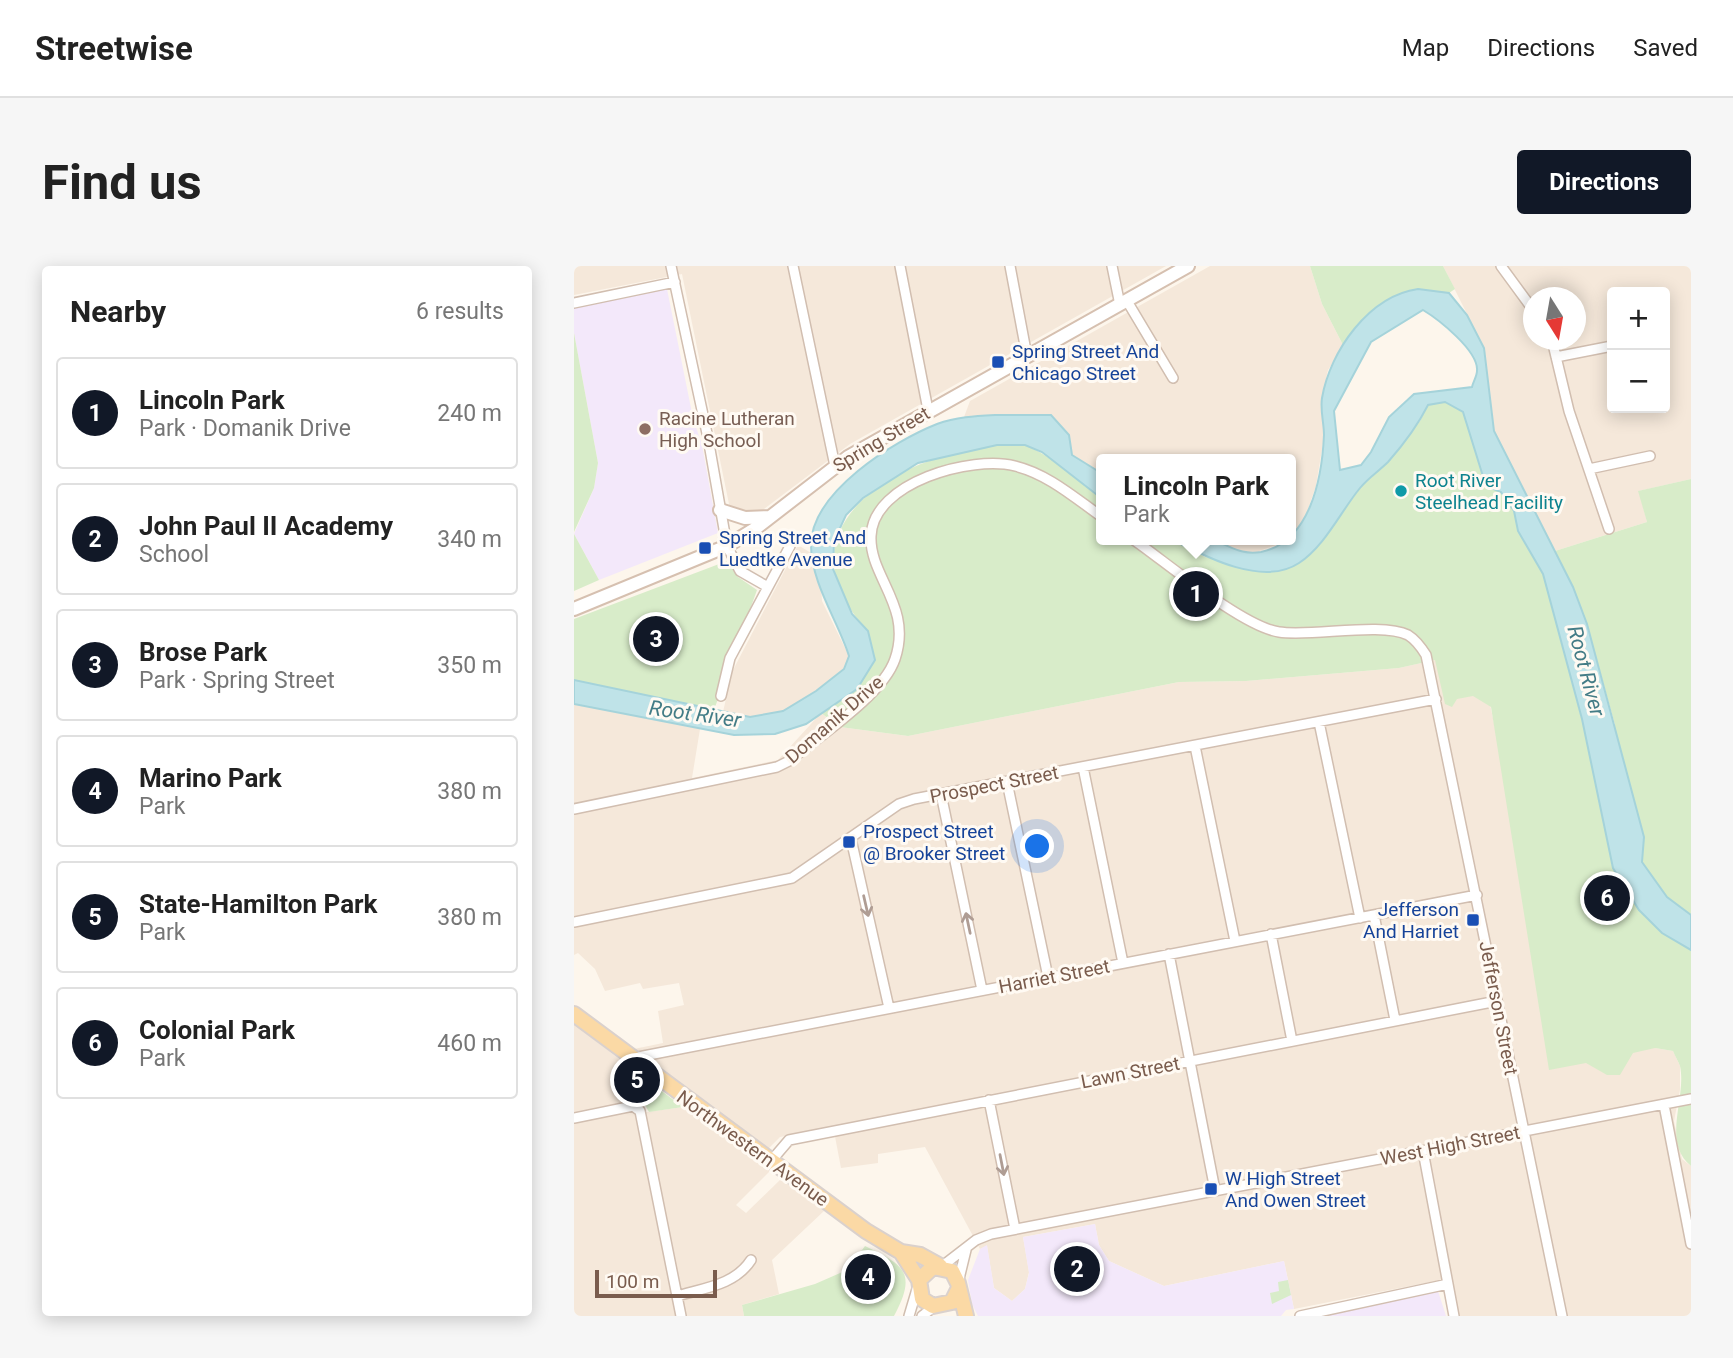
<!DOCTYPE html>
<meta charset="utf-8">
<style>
:root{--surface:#fff;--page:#f6f6f6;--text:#222;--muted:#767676;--line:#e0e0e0;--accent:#111827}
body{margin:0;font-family:Roboto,sans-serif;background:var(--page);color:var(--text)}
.controls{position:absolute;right:21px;top:21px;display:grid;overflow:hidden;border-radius:7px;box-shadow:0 4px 18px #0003}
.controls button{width:63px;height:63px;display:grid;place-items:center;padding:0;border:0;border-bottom:2px solid var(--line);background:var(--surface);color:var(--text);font:35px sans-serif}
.compass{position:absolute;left:949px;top:21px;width:63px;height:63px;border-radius:50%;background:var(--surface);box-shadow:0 4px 18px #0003;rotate:169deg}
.scale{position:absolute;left:21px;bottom:18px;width:122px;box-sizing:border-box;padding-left:7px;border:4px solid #7a5c4d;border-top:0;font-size:19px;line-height:24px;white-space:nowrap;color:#7a5c4d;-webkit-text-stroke:5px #fffaf3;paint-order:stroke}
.you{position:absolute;left:464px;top:581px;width:24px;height:24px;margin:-18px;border:5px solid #fff;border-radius:50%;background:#1a73e8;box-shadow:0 0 0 10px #1a73e833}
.badge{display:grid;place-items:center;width:46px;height:46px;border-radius:50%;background:var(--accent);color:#fff;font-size:23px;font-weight:700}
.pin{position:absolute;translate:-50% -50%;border:4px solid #fff;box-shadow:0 2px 7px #0006}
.popup{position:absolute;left:522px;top:188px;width:200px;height:91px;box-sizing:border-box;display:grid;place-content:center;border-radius:7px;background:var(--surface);filter:drop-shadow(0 2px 5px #0005);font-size:23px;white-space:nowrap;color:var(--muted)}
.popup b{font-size:26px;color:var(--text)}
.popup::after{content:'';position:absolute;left:50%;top:100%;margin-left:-14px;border:14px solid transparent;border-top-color:var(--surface)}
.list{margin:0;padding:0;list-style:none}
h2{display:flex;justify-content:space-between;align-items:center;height:91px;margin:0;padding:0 28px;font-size:30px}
h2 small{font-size:23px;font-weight:400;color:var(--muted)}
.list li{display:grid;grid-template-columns:46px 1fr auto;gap:21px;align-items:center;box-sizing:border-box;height:112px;margin:0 14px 14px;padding:0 14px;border:2px solid var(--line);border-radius:7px}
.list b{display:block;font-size:26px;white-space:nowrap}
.list p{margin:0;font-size:23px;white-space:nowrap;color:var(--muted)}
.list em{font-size:23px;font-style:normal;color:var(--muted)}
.map{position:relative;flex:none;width:1117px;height:1050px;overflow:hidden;border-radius:7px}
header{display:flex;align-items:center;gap:42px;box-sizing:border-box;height:98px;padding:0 35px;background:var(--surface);border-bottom:2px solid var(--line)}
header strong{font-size:33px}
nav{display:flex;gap:38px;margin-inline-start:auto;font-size:24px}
.intro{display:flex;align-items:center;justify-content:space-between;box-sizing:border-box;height:168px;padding:0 42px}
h1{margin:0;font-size:49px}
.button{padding:18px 32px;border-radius:7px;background:var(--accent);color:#fff;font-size:24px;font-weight:700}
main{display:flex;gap:42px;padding:0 42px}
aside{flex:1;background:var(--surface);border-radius:7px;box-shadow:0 4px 18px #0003}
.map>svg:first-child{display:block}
.residential{fill:#f5e8da;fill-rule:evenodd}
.education{fill:#f3e8fa}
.green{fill:#d8ecc9}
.water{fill:#bfe3e8;stroke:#a5d3da;stroke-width:2;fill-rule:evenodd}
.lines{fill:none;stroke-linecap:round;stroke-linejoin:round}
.street-casing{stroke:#d1beb0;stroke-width:12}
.secondary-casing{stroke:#d6c0b0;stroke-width:16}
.primary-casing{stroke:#dad1cd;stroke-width:18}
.street{stroke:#fff;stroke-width:9}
.secondary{stroke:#fff;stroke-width:12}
.primary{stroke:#fbd9a5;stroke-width:14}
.oneway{stroke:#af9d94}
.transit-dot{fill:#1a4fb4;stroke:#fffaf3;stroke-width:2.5}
.education-dot{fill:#8d6e63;stroke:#fffaf3;stroke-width:2.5}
.culture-dot{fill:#0f9aa8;stroke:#fffaf3;stroke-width:2.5}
.labels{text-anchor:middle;stroke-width:6;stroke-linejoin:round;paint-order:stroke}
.transit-label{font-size:19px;fill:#164399;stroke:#fffaf3;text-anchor:start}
.education-label{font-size:19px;fill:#785e54;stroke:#fffaf3;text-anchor:start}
.street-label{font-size:19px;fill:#7a5c4d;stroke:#fffaf3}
.culture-label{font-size:19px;fill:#0d838f;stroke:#fffaf3;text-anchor:start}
.water-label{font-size:21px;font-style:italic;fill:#437c86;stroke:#fffaf3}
</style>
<header>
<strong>Streetwise</strong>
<nav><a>Map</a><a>Directions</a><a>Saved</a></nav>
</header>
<div class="intro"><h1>Find us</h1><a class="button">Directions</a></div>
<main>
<aside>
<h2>Nearby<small>6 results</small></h2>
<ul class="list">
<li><span class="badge">1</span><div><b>Lincoln Park</b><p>Park · Domanik Drive</p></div><em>240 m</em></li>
<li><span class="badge">2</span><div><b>John Paul II Academy</b><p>School</p></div><em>340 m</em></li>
<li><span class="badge">3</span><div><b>Brose Park</b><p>Park · Spring Street</p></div><em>350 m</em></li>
<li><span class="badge">4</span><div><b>Marino Park</b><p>Park</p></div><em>380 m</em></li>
<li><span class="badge">5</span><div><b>State-Hamilton Park</b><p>Park</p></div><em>380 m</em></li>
<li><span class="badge">6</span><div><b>Colonial Park</b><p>Park</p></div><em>460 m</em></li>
</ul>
</aside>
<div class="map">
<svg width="1117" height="1050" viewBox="0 0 1117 1050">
<rect width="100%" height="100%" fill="#fdf6ec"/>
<path class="residential" d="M0 0H592L276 178 186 246 160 247 156 243 108 8 0 29Z
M636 0H736L748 38 770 81 754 104 747 136 750 171 742 220 731 252 718 272 716 193H528L527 207 498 189 495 169 477 150 390 151 396 135Z
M869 0H1117V213L1065 225 1073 256 981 285 920 165 910 82ZM1038 26H1091V142H1038ZM960 32H1002V74H960Z
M637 274H715L680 287 657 285Z
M224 279 237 287 247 317 248 335 275 390 270 403 242 425 209 445 176 452 149 446 158 406Z
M861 394 912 419 926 486 1081 782 1099 785 1106 800V824L1100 855 1108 893 1117 900V1050H885L876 1012 720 1043 710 995 590 1020 535 995 525 979 521 958 449 971 455 1006 451 1023 438 1035 420 1022 413 980 406 983 351 881 304 888V897L267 902 259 860 206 871 194 883 60 783 89 777 84 745 110 739 105 717 69 723 66 717 31 725 21 703 4 687 0 689V438L126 463 118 512 204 494 247 447 266 461 334 470 605 416 672 415 825 402Z
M0 758 49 796 59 848 109 841 196 905 162 939 172 947 207 913 250 945 198 994 205 1028 168 1039 170 1050H0Z"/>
<path class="education" d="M93 23 119 152 128 179 144 267 25 314 0 268 20 222 24 197 0 67V42Z
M521 958 525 979 535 995 590 1020 710 995 720 1043 712 1044 707 1050H404L398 1038 394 1014 406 983 413 979 420 1022 438 1035 451 1023 455 1007 449 971Z
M864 1025 872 1050H746Z"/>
<path class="green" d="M736 0H869L881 23 875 27C821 19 799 37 770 81L748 38Z
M0 67 24 197 20 222 0 266Z
M871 136 889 146 912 220 927 226 940 245 944 265 969 308 1011 466 1041 459 1013 358 981 285 1073 256 1064 225 1117 213V900C1087 876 1113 832 1106 800 1104 795 1101 790 1099 785L1081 782 1059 787 1046 809H1033L1012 797 975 804 917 441 899 430 883 433 878 441 871 438 861 394 825 402 672 415 605 416 334 470 266 461 247 447 283 423 294 365C207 272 303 201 396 184 413 180 431 177 449 179 467 182 511 219 527 232L528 274H599L631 291 706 305 751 270 787 221 814 196 846 155 854 139Z
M0 268 25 314 0 325Z
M153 295 164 311 183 324 140 444 0 414V353Z
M49 796 109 841 75 846 69 835 56 833Z
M291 980C331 999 343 1007 320 1050H170L168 1039 241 1018 273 1004Z
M714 1014 717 1029 698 1038 696 1027 705 1025 704 1016Z"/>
<path class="water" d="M844 23 875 27 893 49 910 82 920 165 999 321 1013 358 1070 571 1068 596 1093 631 1117 649V684L1088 667 1065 644 1039 602 1008 453 969 308 944 265 940 245 927 226 912 220 889 146 871 136 854 139C844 159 829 179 814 196 805 205 794 212 786 222 767 245 751 280 725 297 689 321 632 291 599 274 610 274 625 272 636 274 654 277 664 290 687 286 736 276 748 213 750 169 750 157 746 144 748 132 756 85 795 30 844 23ZM849 44C864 53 905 85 903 105 903 110 899 116 898 121L840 128 815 151 797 186 787 199 766 204 760 145 797 76Z
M421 149H477L495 169 498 189 527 207V232L468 186 451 179H423L344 197 289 232 272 249 260 275 259 303 278 348 294 365 301 394 283 423 232 458 201 468 160 469 0 438V414L176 451 209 445 242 425 270 403 275 390C264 355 237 317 237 279 237 226 320 175 363 158 382 151 401 150 421 149Z"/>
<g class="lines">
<g class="street-casing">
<path id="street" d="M97 0 134 172 153 280 166 305 194 321
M219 0 261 200
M326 0 354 144
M436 0 453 90
M538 0 546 39
M927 0 960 45
M553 35 599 112
M0 37 101 16
M978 74 995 145 1035 263
M982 91 1038 80
M1015 203 1076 190
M560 274C593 297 669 361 705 366 738 371 807 356 834 369 842 374 847 381 852 389L988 1050
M147 430 156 392 216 280
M745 456 786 652
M621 480 661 675
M509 501 549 697
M433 516 474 711
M367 528 408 724
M0 543 203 501 215 495C245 470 309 429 321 393 339 340 295 311 297 270 299 216 398 189 441 200 474 208 501 232 528 251
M277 573 315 742
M800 649 821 754
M0 656 218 612 325 538 340 533 862 433
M697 668 718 775
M595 688 641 924
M59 792 903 629
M415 834 441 963
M1090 839 1117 978
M0 852 59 840 66 845 107 1050
M849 885 880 1050
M197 895 215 874 923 735
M367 1001 402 974 417 968 1117 833
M384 1017 392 984
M103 1030C130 1022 161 1019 177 994
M335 1050 343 1023
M348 1050 361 1040
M726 1050 874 1018"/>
</g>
<g class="secondary-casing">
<path id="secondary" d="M146 244 171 252 195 251
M0 343 153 280 182 262 274 191 614 0"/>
</g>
<g class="primary-casing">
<path id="primary" d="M0 748 292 965 327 986 346 989 366 1000
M327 986 345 1014
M384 1024 378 1036 359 1040 348 1033 345 1014 359 1001 378 1005 384 1017 392 1050"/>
</g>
<use href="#street" class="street"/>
<use href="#secondary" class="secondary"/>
<use href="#primary" class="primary"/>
</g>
<defs><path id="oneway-shaft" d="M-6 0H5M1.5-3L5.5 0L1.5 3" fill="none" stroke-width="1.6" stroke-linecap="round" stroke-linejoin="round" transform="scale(1.75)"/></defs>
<g class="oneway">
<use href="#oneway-shaft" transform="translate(292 640) rotate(77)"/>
<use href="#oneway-shaft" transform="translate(394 657) rotate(-102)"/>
<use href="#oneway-shaft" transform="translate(428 899) rotate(79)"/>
</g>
<g class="transit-dot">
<rect x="417" y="89" width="14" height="14" rx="3.5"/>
<rect x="124" y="275" width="14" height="14" rx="3.5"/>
<rect x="268" y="569" width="14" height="14" rx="3.5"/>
<rect x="892" y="647" width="14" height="14" rx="3.5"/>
<rect x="630" y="916" width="14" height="14" rx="3.5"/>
</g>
<circle class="education-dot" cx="71" cy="163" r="7"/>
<circle class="culture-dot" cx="827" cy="225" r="7"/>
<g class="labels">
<g class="transit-label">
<text x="438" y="92">Spring Street And<tspan x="438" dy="22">Chicago Street</tspan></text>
<text x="145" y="278">Spring Street And<tspan x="145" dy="22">Luedtke Avenue</tspan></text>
<text x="289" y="572">Prospect Street<tspan x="289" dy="22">@ Brooker Street</tspan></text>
<text x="885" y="650" text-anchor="end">Jefferson<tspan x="885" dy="22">And Harriet</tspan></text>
<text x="651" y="919">W High Street<tspan x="651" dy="22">And Owen Street</tspan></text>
</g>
<g class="education-label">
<text x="85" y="159">Racine Lutheran<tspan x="85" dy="22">High School</tspan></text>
</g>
<g class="street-label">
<text transform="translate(307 173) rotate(-31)" y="7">Spring Street</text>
<text transform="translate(260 453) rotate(-41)" y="7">Domanik Drive</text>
<text transform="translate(420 518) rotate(-11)" y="7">Prospect Street</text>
<text transform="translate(480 710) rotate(-11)" y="7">Harriet Street</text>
<text transform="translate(925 742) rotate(79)" y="7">Jefferson Street</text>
<text transform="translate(556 806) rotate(-11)" y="7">Lawn Street</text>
<text transform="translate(876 879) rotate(-11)" y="7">West High Street</text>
<text transform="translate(179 882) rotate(36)" y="7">Northwestern Avenue</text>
</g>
<g class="culture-label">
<text x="841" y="221">Root River<tspan x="841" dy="22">Steelhead Facility</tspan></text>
</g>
<g class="water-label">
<text transform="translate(1012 405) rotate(75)" y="7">Root River</text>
<text transform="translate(121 448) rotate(8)" y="7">Root River</text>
</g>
</g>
</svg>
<div class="controls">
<button>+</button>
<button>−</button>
</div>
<svg class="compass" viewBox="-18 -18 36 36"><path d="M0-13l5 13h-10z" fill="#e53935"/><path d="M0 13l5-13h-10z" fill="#767676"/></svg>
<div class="scale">100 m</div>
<div class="you"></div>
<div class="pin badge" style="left:622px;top:328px">1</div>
<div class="popup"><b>Lincoln Park</b>Park</div>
<div class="pin badge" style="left:503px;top:1003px">2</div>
<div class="pin badge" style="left:82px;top:373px">3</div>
<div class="pin badge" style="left:294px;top:1011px">4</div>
<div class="pin badge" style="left:63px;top:814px">5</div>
<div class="pin badge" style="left:1033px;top:632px">6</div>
</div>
</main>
